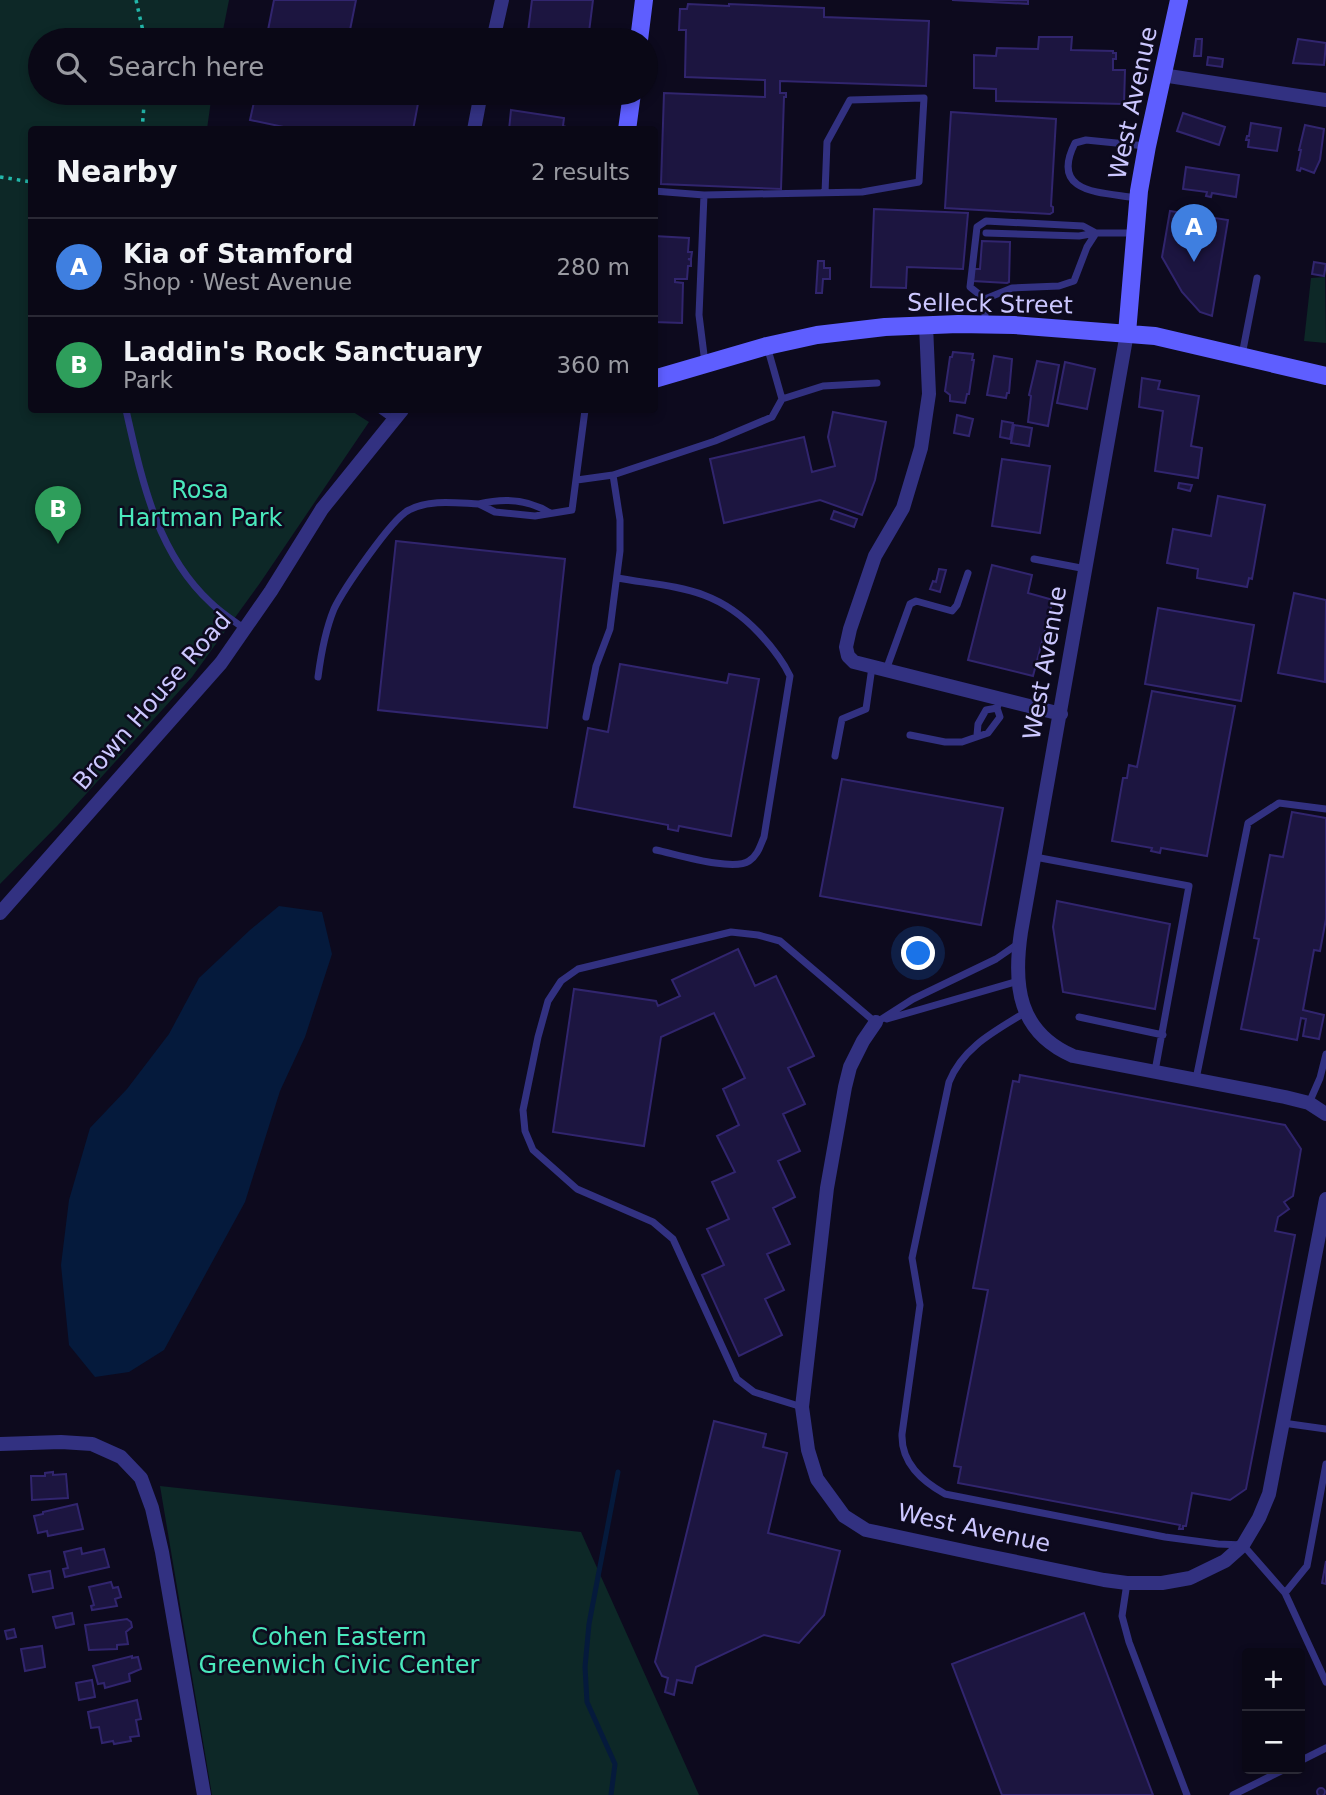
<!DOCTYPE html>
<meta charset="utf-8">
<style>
:root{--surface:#0a0816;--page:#181623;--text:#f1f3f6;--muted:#999aa1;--line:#2a2935;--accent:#ea580c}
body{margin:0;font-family:"DejaVu Sans",sans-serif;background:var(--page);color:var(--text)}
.controls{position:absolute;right:21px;bottom:21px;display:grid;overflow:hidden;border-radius:7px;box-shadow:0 4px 10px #0003}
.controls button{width:63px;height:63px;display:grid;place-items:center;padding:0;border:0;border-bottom:2px solid var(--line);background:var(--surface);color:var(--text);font:35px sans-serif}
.you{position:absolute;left:919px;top:954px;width:24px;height:24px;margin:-18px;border:5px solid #fff;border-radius:50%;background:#1a73e8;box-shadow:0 0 0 10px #1a73e833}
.badge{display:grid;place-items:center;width:46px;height:46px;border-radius:50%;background:var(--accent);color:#fff;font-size:23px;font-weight:700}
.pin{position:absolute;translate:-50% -58px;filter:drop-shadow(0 2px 4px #0008)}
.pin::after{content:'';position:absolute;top:37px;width:24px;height:21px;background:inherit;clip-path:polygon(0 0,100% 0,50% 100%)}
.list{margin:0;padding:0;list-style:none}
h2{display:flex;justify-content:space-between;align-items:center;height:91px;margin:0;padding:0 28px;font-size:30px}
h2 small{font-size:23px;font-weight:400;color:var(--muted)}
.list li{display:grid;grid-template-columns:46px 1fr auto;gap:21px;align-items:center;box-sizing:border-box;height:98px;padding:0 28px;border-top:2px solid var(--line)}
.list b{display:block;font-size:26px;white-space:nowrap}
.list p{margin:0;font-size:23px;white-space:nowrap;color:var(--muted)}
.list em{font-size:23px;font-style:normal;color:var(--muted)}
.icon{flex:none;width:38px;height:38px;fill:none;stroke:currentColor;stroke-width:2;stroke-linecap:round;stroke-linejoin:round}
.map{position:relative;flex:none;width:1326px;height:1795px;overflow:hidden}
.search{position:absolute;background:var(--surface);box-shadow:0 4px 10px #0003;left:28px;top:28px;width:630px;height:77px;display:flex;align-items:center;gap:18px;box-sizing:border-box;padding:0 24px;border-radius:38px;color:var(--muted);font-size:26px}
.panel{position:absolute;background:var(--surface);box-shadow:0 4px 10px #0003;left:28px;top:126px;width:630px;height:287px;border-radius:7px}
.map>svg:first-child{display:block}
.green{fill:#0d2827}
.water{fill:#051a3c}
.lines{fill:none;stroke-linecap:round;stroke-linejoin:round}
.stream{stroke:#051a3c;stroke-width:5}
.building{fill:#1c1540;stroke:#31256e;stroke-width:2}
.path{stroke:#23b7aa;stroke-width:3.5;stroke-dasharray:3.5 5;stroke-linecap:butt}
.lane{stroke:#323181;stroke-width:7}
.street{stroke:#323181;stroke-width:14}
.secondary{stroke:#5e5eff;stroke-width:18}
.labels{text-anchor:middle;stroke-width:5;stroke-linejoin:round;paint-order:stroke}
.street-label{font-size:24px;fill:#ccc7ff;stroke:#0d0a1e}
.park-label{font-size:24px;fill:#4ae8bc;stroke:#0d0a1e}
</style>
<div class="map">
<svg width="1326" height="1795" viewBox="0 0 1326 1795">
<rect width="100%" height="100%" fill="#0d0a1e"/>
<path class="green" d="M0 0H229L221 40H40V93H212L207 129 32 130V410H350L369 422 260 583 192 677 58 825 0 884Z
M1325 277 1326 343 1304 341 1311 278Z
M160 1486 581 1532 699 1795H212Z"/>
<path class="water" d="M279 906 322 912 332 954 305 1037 280 1091 245 1202 164 1350 129 1372 95 1377 69 1345 61 1265 69 1200 90 1128 127 1089 169 1034 199 978 250 930Z"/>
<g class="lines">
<path class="stream" d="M611 1795 615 1764 587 1702 585 1667 589 1624 618 1472"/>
</g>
<path class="building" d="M274 0H356L348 40H266Z
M532 0H593L588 40H527Z
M952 0H1028V4Z
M688 4 729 6V4L824 8V17L929 21 926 86 780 81V93H786V97H784L781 189 661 184 664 93 765 97V80L685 77 686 30H679L680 9H687Z
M1039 37H1072L1071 50 1113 51V53H1116V59H1113V70H1125L1124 104 996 101V89L974 88V55L996 56 997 48 1038 49Z
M1196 39H1202L1201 56H1194Z
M1298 39 1326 43 1324 65 1293 63Z
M1208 57 1223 59 1222 67 1207 65Z
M256 93H420L413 130H298L250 120Z
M511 110 564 118 563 126 566 127V130H509Z
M951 112 1056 119 1051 206 1053 207V212L1050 214 945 208Z
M1183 113 1225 127 1219 145 1177 131Z
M1251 123 1281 128 1277 151 1248 147 1249 140H1246L1247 136H1249Z
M1305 125 1324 129 1320 160 1314 173 1301 168 1300 171 1297 170 1301 150H1299Z
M1186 167 1239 175 1236 197 1212 193 1211 197 1206 196 1207 192 1183 189Z
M874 209 968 213 963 269 907 267 906 288 871 287Z
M1170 211 1228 220 1212 316 1200 312 1182 292 1162 257Z
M654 236 689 238 688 252H692L691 259H688L691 260V266H688L687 279H675V282L683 283 682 323 654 322Z
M982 241 1010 242 1009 282 1007 283 973 281 974 269H980Z
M818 261H824V268H830V279H823L822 293H816Z
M1314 262 1326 264 1324 276 1312 274Z
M953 352 973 354 972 360H974L969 394H967L965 403 950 401V395L945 391 950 357H952Z
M994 356 1012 359 1009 393H1007L1006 398 987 395Z
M1037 361 1059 365 1048 426 1028 422 1031 396 1029 395Z
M1065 362 1095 369 1087 409 1057 403Z
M1142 378 1160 381 1158 389 1199 396 1191 446 1202 448 1198 478 1155 471 1163 411 1139 407Z
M833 412 886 422 875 480 862 515 820 500 724 523 710 459 804 437 812 472 835 466 828 437Z
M957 415 973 419 969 436 954 433Z
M1002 421 1013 423 1010 439 1000 437Z
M1014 425 1032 428 1029 446 1011 443Z
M1002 459 1050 466 1040 533 992 526Z
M1179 483 1192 485 1190 491 1178 488Z
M1218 496 1265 505 1252 579 1249 578 1247 587 1197 578 1198 569 1167 563 1173 529 1211 536Z
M834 511 857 519 854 527 831 519Z
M396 541 565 559 547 728 378 710Z
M992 565 1032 575 1028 593 1053 600 1033 676 968 660Z
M939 569 946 570 940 592 930 589 933 581 936 582Z
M1294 593 1326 600 1325 682 1278 673Z
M1158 608 1254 625 1241 701 1145 684Z
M620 664 727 683 729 674 759 679 731 836 679 826 678 831 668 829V825L574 807 588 728 608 732Z
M1152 691 1235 706 1207 856 1161 848 1160 853 1151 851 1152 848 1112 841 1123 778H1127L1129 765 1137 767Z
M842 779 1003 808 981 925 820 896Z
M1292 812 1326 818V919L1320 951 1314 950 1303 1010 1324 1015 1319 1039 1303 1036 1306 1019 1301 1018 1297 1040 1241 1029 1259 939 1254 938 1270 855 1283 857Z
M1057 901 1170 924 1155 1009 1063 992 1053 927Z
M738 949 755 986 776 976 814 1056 788 1068 805 1104 783 1114 800 1151 778 1161 795 1197 773 1208 790 1244 767 1254 784 1290 765 1299 782 1335 739 1356 702 1275 724 1265 707 1229 729 1219 712 1182 735 1172 717 1136 739 1125 723 1089 745 1078 714 1013 661 1037 644 1146 553 1132 574 989 656 1001 658 1006 680 996 672 980Z
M1020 1075 1285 1125 1301 1149 1293 1196 1284 1202 1289 1209 1278 1217 1275 1231 1295 1235 1246 1489 1230 1500 1192 1493 1186 1526H1183V1529H1179L1180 1525 958 1483 961 1467 954 1466 988 1290 973 1288 1013 1081 1019 1082Z
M714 1421 766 1434 763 1447 787 1453 768 1533 840 1551 824 1615 799 1643 764 1635 696 1667 692 1683 677 1680 674 1695 665 1692 668 1678 662 1676 655 1662Z
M53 1472V1475L66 1474 68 1498 32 1500 31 1476H45V1473Z
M77 1504 83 1529 48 1536 47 1531 38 1533 34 1516 43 1514V1512Z
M81 1548 82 1554 104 1549 109 1567 65 1577 63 1569 68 1568 64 1552Z
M1326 1561V1584L1322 1583Z
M50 1571 53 1588 33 1592 29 1575Z
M111 1582 113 1588 118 1587 121 1597 115 1599 117 1606 92 1610 91 1606 94 1605 89 1587Z
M72 1613 74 1624 56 1628 53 1617Z
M1084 1613 1153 1795H1002L952 1664Z
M127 1619 131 1622 132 1627 126 1632 128 1644 117 1645V1649L89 1650 85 1625Z
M14 1629 16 1637 7 1639 5 1631Z
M42 1646 45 1667 25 1671 21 1649Z
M132 1656V1658L138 1657 141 1669 129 1674 130 1681 105 1688 104 1683 98 1684 93 1666Z
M92 1680 95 1697 79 1700 76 1683Z
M137 1700 141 1719 136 1720 139 1736 130 1737 131 1741 114 1744 113 1741 102 1743 99 1727 91 1728 88 1712Z
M1317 1792a4 4 0 1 1 8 0a4 4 0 1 1-8 0Z"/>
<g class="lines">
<path class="path" d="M136 0 145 40
M142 130 145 93
M0 177 32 182"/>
<path class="lane" d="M654 191 704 195 862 192 919 182 924 98 850 100 827 142 825 193
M704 195 699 315 705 363
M1136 198C1101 192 1049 194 1075 143L1086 140 1146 146
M986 221 1083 226 1096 233 1087 247 1074 281 1059 286 1012 288 985 299 970 287 977 227Z
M986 233 1079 236 1096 233H1133
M985 323V299
M767 346 782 399 823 386 877 383
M1242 355 1257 278
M126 410C142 480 156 552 211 603 221 613 234 621 245 629
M380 410 394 420
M577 480 613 475 715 441 772 417 782 399
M550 513C528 499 503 498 479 504L495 512 535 516 572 510 585 410
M1034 559 1086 569
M617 578C676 588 715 586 759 633 771 646 782 659 790 676L764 837C760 846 758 855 749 861 733 872 676 854 656 850
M886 670 910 604 916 601 952 611 957 605 968 573
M318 677C321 654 325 631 334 609 343 590 392 518 409 510 430 499 456 503 479 504
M586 717 596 666 610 629 620 551V520L613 475
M910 735 945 742H962L988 733 1000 717 997 708 1000 700
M977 735 978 724 986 710 997 708
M835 756 842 719 866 709 872 667
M1035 857 1189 886 1155 1071
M1026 1012C995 1031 963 1047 949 1082L912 1258 920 1305 902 1434C901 1463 922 1481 945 1494L1165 1537 1218 1544 1243 1545 1285 1593 1307 1566 1326 1464
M1079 1017 1163 1035
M887 1019 1018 981
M877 1022 913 999 996 959 1019 943
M1196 1079 1248 823 1279 803 1326 809
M1309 1103 1320 1078 1326 1054
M802 1407 754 1392 737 1379 673 1239 653 1222 577 1189 533 1150 525 1131 523 1110 538 1037 548 1001 561 981 578 969 731 932 758 935 780 941 875 1022
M1283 1423 1326 1429
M1127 1583 1122 1616 1129 1642 1187 1795
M1285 1593 1326 1682
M1300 1761 1326 1748
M1233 1795 1285 1769"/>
<path class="street" d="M493 40 502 0
M1162 75 1326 100
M474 130 481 93
M926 325 929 394 921 448 903 508 875 556 850 629 846 647 848 656 854 662 1061 714
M1127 333 1021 932C1013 986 1018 1032 1073 1056L1285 1097 1309 1103 1326 1114
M0 913 221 663 271 591 322 509 402 410
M876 1022 863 1041 850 1067 845 1087 827 1188 802 1407 808 1450 817 1479 844 1516 866 1530 978 1554 1104 1580 1127 1583H1162L1190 1578 1225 1561 1243 1545 1259 1518 1269 1494 1326 1199
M0 1444 61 1442 92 1444 121 1457 141 1478 152 1508 162 1552 204 1795"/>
<path class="secondary" d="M639 40 644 0
M627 130 632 93
M1127 333 1139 191 1147 146 1179 0
M654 379 767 346 817 335 885 327 958 324 1014 325 1155 336 1326 376"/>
</g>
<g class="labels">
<g class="street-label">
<text transform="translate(1133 103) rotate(-78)" y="8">West Avenue</text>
<text transform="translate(990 304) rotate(1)" y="8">Selleck Street</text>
<text transform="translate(1045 663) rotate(-80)" y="8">West Avenue</text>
<text transform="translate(152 701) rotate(-49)" y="8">Brown House Road</text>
<text transform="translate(974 1528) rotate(12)" y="8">West Avenue</text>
</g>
<g class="park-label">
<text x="200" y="498">Rosa<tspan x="200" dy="28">Hartman Park</tspan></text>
<text x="339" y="1645">Cohen Eastern<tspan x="339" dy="28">Greenwich Civic Center</tspan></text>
</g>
</g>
</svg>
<div class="controls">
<button>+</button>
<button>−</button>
</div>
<div class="you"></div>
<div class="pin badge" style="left:1194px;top:262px;background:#3f7fe0">A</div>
<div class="pin badge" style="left:58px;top:544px;background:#2e9e5b">B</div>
<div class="search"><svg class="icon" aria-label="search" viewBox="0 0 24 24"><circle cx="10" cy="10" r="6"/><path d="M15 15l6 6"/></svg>Search here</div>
<section class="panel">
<h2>Nearby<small>2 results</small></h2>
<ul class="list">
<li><span class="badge" style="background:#3f7fe0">A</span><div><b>Kia of Stamford</b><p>Shop · West Avenue</p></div><em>280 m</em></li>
<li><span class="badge" style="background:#2e9e5b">B</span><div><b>Laddin's Rock Sanctuary</b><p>Park</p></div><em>360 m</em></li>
</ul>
</section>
</div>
